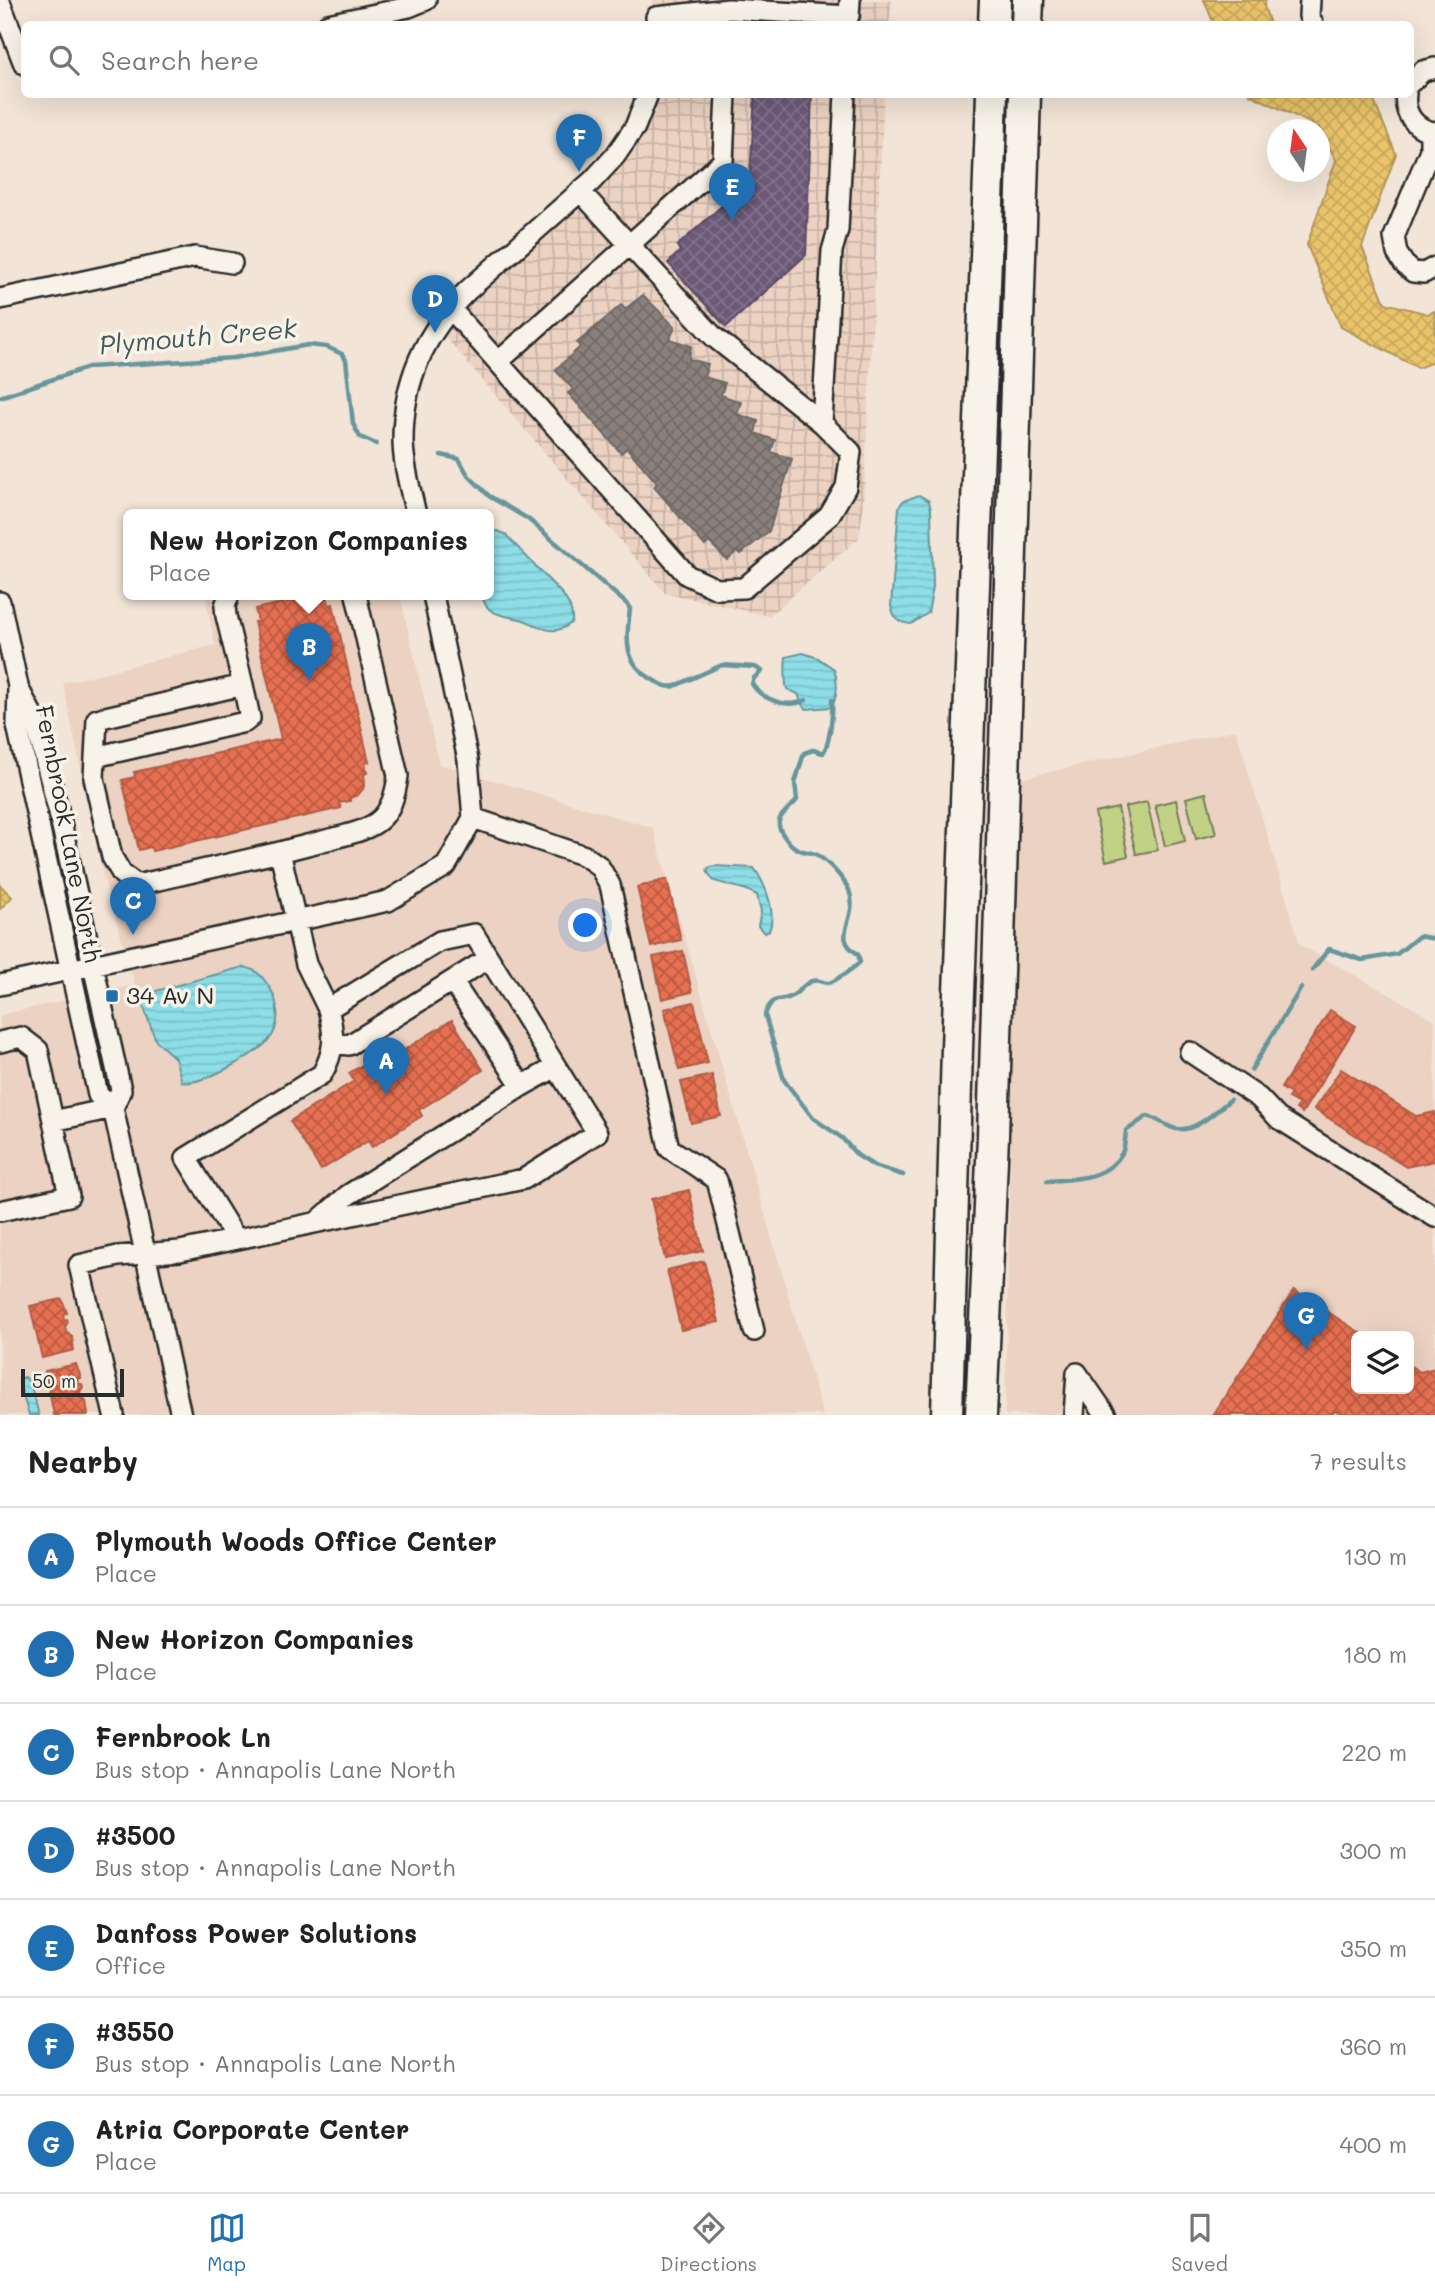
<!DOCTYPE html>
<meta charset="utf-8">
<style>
:root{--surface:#fff;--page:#f2f2f2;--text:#222;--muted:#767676;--line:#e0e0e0;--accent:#1f6fb2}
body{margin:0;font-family:Mali,sans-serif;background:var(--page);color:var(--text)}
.controls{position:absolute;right:21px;bottom:21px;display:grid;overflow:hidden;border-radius:10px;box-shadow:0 7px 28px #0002}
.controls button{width:63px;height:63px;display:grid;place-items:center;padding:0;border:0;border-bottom:2px solid var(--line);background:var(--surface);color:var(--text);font:35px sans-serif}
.compass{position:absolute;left:1267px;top:119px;width:63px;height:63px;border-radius:50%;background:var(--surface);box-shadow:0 7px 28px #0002;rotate:347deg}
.scale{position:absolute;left:21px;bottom:18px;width:103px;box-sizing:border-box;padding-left:7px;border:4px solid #2b2b2b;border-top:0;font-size:19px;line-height:24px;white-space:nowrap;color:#2b2b2b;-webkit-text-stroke:5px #f7f3e8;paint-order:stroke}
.you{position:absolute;left:586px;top:926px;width:24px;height:24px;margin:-18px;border:5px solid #fff;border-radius:50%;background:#1a73e8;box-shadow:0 0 0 10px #1a73e833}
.badge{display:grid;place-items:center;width:46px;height:46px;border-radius:50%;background:var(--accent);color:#fff;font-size:23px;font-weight:700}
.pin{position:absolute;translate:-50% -58px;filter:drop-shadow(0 2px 4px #0008)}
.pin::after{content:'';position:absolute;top:37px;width:24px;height:21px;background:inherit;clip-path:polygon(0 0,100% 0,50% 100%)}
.popup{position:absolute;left:123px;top:509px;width:371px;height:91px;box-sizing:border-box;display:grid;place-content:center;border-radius:10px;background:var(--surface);filter:drop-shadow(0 2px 5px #0005);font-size:23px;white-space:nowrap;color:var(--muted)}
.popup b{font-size:26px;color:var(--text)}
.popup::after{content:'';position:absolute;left:50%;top:100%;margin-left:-14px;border:14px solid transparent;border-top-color:var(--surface)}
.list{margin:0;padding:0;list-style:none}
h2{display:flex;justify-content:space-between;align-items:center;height:91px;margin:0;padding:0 28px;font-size:30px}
h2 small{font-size:23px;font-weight:400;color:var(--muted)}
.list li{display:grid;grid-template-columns:46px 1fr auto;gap:21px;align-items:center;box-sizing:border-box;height:98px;padding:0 28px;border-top:2px solid var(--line)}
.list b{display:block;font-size:26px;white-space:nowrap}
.list p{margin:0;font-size:23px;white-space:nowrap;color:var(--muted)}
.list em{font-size:23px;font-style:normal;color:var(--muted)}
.icon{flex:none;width:38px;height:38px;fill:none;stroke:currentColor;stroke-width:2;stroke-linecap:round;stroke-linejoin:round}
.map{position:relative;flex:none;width:1435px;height:1415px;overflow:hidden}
.search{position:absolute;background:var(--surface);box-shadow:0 7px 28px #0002;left:21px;right:21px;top:21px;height:77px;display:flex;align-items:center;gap:18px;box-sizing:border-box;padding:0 24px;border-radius:10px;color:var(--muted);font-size:26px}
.sheet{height:777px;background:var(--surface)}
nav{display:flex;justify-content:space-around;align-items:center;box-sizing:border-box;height:98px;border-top:2px solid var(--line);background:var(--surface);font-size:19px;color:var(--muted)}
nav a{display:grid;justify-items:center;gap:4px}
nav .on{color:var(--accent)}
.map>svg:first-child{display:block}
.built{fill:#ebd2c2;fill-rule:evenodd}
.industrial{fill:url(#industrial-grid)}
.park{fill:#c1d287;stroke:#767e59;stroke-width:2}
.water{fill:url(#water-rules);stroke:#66969c;stroke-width:2}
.homes{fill:url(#homes-cross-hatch);stroke:#b09657;stroke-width:2}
.shops{fill:url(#shops-cross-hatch);stroke:#af5b46;stroke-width:2}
.offices{fill:url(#offices-cross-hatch);stroke:#594b62;stroke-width:2}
.industry{fill:url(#industry-cross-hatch);stroke:#6e6764;stroke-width:2}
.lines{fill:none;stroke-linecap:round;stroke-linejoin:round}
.stream{stroke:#66969c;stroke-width:4.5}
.minor-casing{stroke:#2b2b2b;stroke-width:24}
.highway-casing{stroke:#2b2b2b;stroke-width:35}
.minor{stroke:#f7f3e8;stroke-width:19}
.highway{stroke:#f7f3e8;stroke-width:30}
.poi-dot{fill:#1f6fb2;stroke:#f7f3e8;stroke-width:2.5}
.labels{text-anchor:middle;stroke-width:7;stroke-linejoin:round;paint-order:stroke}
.street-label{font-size:24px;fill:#2b2b2b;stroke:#f7f3e8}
.poi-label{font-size:24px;fill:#2b2b2b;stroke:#f7f3e8;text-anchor:start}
.water-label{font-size:26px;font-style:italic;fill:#44585a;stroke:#f7f3e8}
</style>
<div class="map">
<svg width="1435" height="1415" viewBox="0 0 1435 1415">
<defs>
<pattern id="industrial-grid" width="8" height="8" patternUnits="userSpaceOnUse" patternTransform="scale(1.75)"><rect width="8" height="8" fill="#ebd2c2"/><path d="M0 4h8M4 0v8" fill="none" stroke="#cab4a7"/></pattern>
<pattern id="water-rules" width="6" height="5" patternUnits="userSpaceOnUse" patternTransform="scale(1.75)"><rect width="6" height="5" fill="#8ddee7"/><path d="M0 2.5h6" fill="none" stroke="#7abfc6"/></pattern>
<pattern id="homes-cross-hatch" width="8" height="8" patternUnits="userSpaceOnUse" patternTransform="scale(1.75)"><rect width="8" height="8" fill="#e9c46a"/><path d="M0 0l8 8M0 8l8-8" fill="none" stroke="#c8a95c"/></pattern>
<pattern id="shops-cross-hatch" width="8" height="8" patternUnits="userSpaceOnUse" patternTransform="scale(1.75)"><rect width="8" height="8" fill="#e76f51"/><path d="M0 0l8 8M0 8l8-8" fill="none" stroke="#bb5b43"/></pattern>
<pattern id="offices-cross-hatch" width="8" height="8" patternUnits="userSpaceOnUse" patternTransform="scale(1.75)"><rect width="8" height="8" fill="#6d597a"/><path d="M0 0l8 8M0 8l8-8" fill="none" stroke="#82728b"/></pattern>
<pattern id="industry-cross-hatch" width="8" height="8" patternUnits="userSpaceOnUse" patternTransform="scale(1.75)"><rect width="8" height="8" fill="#8a817c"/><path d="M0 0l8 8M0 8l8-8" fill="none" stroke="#716a66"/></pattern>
</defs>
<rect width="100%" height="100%" fill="#f2e4d7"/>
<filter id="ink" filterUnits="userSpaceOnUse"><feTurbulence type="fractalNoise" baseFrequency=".0143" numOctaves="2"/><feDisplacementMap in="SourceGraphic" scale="14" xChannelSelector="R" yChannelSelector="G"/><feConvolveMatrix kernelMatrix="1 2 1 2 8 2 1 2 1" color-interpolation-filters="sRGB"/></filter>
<g filter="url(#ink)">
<path class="built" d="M205 595H400L439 764 653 828 823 1415H0V1015L135 985 103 875 63 683 215 645Z
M1236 730 1300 945 1435 1020V1415H1005L1019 779ZM1356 1336H1409V1389H1356Z"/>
<path class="industrial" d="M653 0H892L889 24H656Z
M648 95H884L863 510 859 538 769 616 665 593 436 326 580 191Z"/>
<path class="park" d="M1206 793 1216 834 1196 839 1186 798Z
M1176 800 1185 841 1165 846 1155 805Z
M1147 802 1158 850 1136 854 1125 807Z
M1118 808 1128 856 1106 861 1095 813Z"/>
<path class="water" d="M919 495 929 501 931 510 933 587 928 613 911 624C898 623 894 618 891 606L899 507 903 501Z
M489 531H498L505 534 563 595C569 604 573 611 572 622 552 640 539 624 520 619 503 615 486 616 482 595H489Z
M803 653 818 658 834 669C838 680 838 698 831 707L807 709 803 706 798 694 787 689C785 684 785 663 786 657Z
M714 866 754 868C765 883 777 913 769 931L764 933 758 926 761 911 757 895 747 890 714 881 707 871 708 868Z
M243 967C256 969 261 975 268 985 279 1000 282 1026 268 1041 254 1055 202 1086 182 1082L175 1058 156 1041 143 1005 145 994Z
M25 1377 30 1383 39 1415H29L19 1383V1379Z"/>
<path class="homes" d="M1204 0H1266L1264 6 1270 24H1214Z
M1249 94H1371L1396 154 1362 247 1385 303 1428 314 1435 311V361L1418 368 1341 327 1307 245 1336 160 1319 127Z
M0 885 12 897 0 909Z"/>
<path class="shops" d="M316 595H327L329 605 333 604 369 762 365 763 367 773 364 774 365 782 363 789 358 795 350 798V801L339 803 341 808 152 851 151 847 139 850 122 780 135 777 134 772 281 739 254 622H258L255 609Z
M667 879 681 940 651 947 637 887Z
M683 951 692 992 662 999 653 957Z
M694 1002 708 1063 679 1070 664 1009Z
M1330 1010 1356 1026 1302 1113 1296 1109 1299 1104 1288 1098 1291 1094 1281 1088Z
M452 1020 483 1070 419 1110 422 1116 372 1147 368 1141 321 1170 290 1121 354 1081 349 1073 367 1062 372 1070Z
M1341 1069 1416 1116 1435 1112V1161L1406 1167 1314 1109Z
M712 1075 721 1116 691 1123 681 1082Z
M689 1190 703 1251 665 1259 651 1199Z
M704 1261 719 1322 681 1330 667 1270Z
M1294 1290 1365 1336H1356V1389H1409V1365L1420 1372 1435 1368V1415H1343L1335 1410 1331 1415H1213Z
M62 1299 67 1313 63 1314 64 1320 67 1319 68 1322 65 1327 67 1333 72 1336 74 1350 42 1358 30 1306Z
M76 1364 81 1378H78L79 1384H82L83 1387 80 1392 81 1398H84L86 1401 88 1415H54L45 1371Z"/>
<path class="offices" d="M755 94H812L806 255 726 327 668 263 680 251 677 246 736 193 740 197 749 192Z"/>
<path class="industry" d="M643 295 675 327 670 339 691 346 689 359 708 364 704 377 725 383 721 395 741 402 737 414 758 421 755 433 775 440 771 452 792 459 769 531 741 554 737 551 727 560 709 542 705 546 654 487 657 483 627 448 621 453 568 393 573 389 555 370 580 347 577 343 621 305 625 309Z"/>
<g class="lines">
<path class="stream" d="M0 397 89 367 234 358 308 345 327 347 342 354 346 360 353 424 360 437 376 444
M441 455 459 459 468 475 489 496 528 519 627 604 630 609C626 642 623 664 655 681 663 685 667 688 675 686L722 665 755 667 762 671 754 678 752 684C762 700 788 709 806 700
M832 700C833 712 830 744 823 753L813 750 804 753 795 783 797 800C792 807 781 813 779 821 777 831 791 847 800 850 806 853 815 852 820 857 830 864 844 879 849 890 860 919 829 936 858 954L860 962C857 966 831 984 828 983 822 983 819 979 812 981 804 983 798 994 790 997 785 1000 778 999 774 1001 768 1005 767 1010 765 1015L784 1080 813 1118 842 1138 857 1155 874 1166 903 1175
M1312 970 1329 949 1362 960 1397 954 1419 936 1435 939
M1251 1070 1301 988
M1047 1181C1073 1179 1107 1180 1122 1153 1125 1147 1125 1138 1126 1131L1147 1116C1158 1118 1167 1128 1177 1129 1196 1132 1217 1110 1230 1100"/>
<g class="minor-casing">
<path id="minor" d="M1310 0 1309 16 1313 24
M0 2 24 64
M656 17 729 9 849 16 850 0
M328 24 409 7 426 0
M1410 83 1423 71 1435 68
M1406 94C1403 114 1416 130 1435 132
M1430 132V150L1394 237 1397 253 1404 264 1413 272 1424 273 1435 267
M580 191 714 337 822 423
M0 299 195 257 232 263
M450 308 687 575 717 589 744 588 829 516 846 487 851 452 822 423 832 251 838 230 845 94
M498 362 723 161 726 94
M416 515C411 491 403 465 403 440 403 380 425 333 467 291L592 181 615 156 635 127 648 94
M0 602 18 686 17 725 98 1095 113 1108 181 1415
M20 691 35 720 58 809 121 1090 113 1108
M95 757 245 722 250 718 243 685
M473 818 585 856 599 866 610 885 669 1148 717 1180 754 1331
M280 852C298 847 316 843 334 838 376 828 392 821 398 776L356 595
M452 981 522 1086 556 1067
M0 985 388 901 446 866 473 818 468 760 433 595
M0 1042 21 1037 38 1050 69 1196 0 1211
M333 1043 349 1045 489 958
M1190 1052 1259 1098 1278 1118 1435 1217
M53 1121 113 1108
M318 1221 348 1195 522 1086
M236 1239 186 1158 322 1074C335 1051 335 1035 328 1009
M114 1415 79 1265 118 1256 180 1251 524 1179 597 1133 474 934 440 941 328 1009 306 964 280 852 137 885 122 874 112 857 94 778 97 719 243 685 226 616 225 606 229 595
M1074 1415 1077 1373 1106 1415"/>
</g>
<g class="highway-casing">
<path id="highway" d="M994 24 995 0
M1027 24 1028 0
M947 1415 957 1048 992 94
M981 1415 993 1136 1025 94"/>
</g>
<use href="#minor" class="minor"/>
<use href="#highway" class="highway"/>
</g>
</g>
<rect class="poi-dot" x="105" y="989" width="14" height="14" rx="3.5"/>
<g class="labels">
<g class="street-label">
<text transform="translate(68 834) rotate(79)" y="8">Fernbrook Lane North</text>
</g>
<g class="poi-label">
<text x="126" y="1004">34 Av N</text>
</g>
<g class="water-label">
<text transform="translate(198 337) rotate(-5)" y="9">Plymouth Creek</text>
</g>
</g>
</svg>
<div class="controls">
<button><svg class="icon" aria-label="layers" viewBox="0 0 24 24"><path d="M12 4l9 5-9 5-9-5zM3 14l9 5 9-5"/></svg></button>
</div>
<svg class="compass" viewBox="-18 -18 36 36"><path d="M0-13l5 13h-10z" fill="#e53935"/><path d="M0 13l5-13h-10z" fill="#767676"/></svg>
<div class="scale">50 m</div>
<div class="you"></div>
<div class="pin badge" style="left:386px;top:1095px">A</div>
<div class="pin badge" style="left:309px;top:681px">B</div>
<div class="popup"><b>New Horizon Companies</b>Place</div>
<div class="pin badge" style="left:133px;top:935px">C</div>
<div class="pin badge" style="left:435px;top:333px">D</div>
<div class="pin badge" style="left:732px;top:221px">E</div>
<div class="pin badge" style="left:579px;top:172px">F</div>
<div class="pin badge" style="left:1306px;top:1350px">G</div>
<div class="search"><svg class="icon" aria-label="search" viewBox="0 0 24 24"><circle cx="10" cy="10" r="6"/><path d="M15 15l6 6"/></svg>Search here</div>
</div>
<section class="sheet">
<h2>Nearby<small>7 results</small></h2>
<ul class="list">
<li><span class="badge">A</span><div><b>Plymouth Woods Office Center</b><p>Place</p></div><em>130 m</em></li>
<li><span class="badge">B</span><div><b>New Horizon Companies</b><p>Place</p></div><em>180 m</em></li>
<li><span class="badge">C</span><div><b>Fernbrook Ln</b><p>Bus stop · Annapolis Lane North</p></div><em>220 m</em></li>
<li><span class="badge">D</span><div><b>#3500</b><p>Bus stop · Annapolis Lane North</p></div><em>300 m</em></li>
<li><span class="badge">E</span><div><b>Danfoss Power Solutions</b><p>Office</p></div><em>350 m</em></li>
<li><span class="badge">F</span><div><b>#3550</b><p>Bus stop · Annapolis Lane North</p></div><em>360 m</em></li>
<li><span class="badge">G</span><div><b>Atria Corporate Center</b><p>Place</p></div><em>400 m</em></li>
</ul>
</section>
<nav>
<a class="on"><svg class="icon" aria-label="map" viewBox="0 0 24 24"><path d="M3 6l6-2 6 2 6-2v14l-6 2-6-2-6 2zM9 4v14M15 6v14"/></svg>Map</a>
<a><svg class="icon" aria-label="directions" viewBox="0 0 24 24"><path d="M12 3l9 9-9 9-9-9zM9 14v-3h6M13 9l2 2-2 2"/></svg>Directions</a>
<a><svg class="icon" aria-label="saved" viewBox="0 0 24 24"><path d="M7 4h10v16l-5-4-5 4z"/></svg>Saved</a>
</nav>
